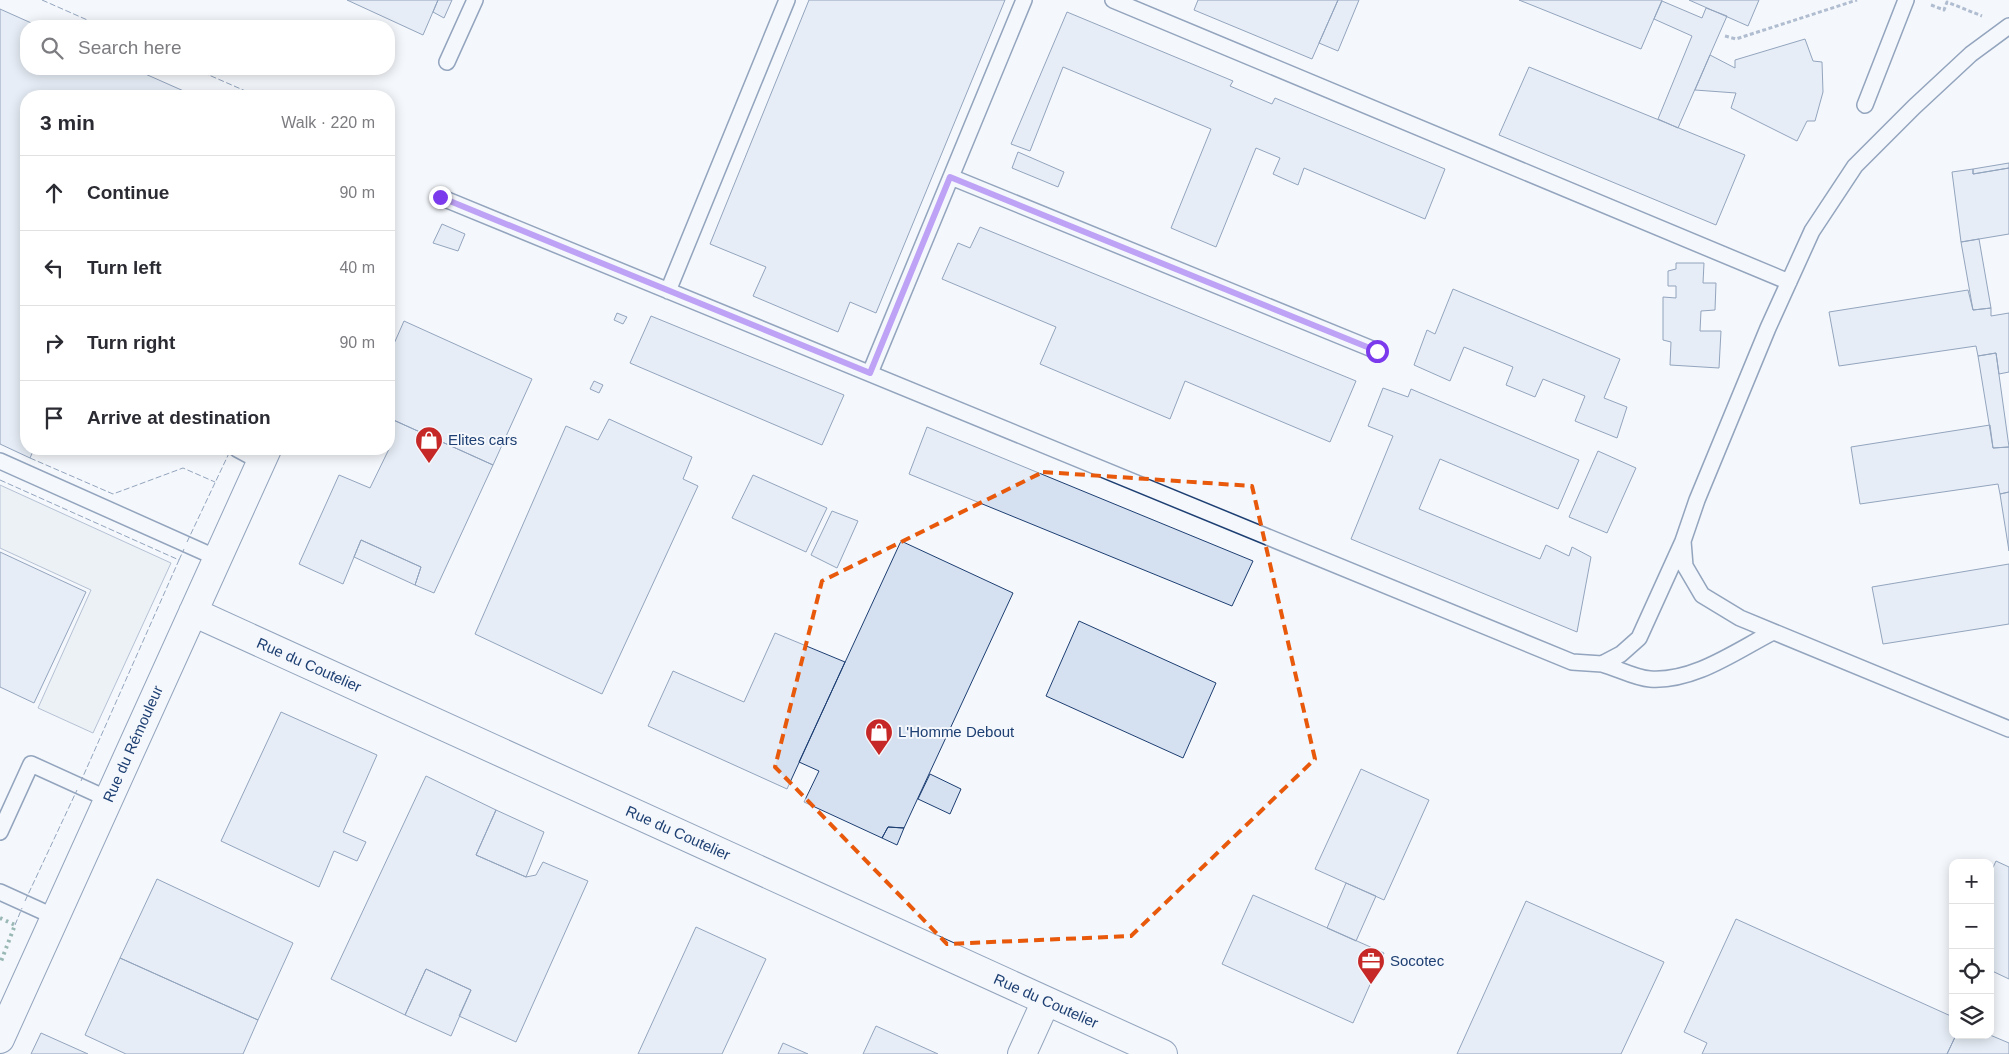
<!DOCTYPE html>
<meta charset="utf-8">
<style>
:root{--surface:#fff;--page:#f7f7f7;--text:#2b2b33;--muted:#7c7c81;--line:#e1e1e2}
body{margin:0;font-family:Helvetica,sans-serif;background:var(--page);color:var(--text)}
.controls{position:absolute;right:15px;bottom:15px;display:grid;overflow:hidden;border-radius:10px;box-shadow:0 2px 12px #0003}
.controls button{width:45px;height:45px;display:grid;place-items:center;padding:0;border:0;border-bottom:1px solid var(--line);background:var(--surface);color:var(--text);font:25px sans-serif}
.stop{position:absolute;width:15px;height:15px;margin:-11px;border:4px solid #7c3aed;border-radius:50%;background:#fff}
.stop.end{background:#7c3aed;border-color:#fff;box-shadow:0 1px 5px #0008}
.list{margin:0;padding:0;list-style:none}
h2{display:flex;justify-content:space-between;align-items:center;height:65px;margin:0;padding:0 20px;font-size:21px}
h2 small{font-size:16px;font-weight:400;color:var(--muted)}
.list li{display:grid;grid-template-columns:32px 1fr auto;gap:15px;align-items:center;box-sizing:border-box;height:75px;padding:0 20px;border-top:1px solid var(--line)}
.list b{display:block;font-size:19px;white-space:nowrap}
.list em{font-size:16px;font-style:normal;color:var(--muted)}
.icon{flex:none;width:28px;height:28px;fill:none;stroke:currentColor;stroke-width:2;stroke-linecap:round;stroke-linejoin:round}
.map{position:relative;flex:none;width:2009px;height:1054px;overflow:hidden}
.search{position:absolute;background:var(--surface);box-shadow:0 2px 12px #0003;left:20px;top:20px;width:375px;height:55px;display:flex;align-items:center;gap:12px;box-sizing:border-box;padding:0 18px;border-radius:20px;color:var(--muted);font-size:19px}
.panel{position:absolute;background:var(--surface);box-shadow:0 2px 12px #0003;left:20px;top:90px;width:375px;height:365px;border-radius:20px}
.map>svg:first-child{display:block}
.parking{fill:#e3e8f0;stroke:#687fa3}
.building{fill:#d5e0f0;stroke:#1d3f73}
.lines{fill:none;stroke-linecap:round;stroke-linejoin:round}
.lane-casing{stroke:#1d3f73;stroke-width:18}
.street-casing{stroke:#1d3f73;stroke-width:30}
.path{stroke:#5e769c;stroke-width:3;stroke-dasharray:4 2.5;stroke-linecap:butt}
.lane{stroke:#f4f7fb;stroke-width:15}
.street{stroke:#f4f7fb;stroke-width:28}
.hedge{stroke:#2c6c60;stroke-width:4;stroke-dasharray:2.5 4;stroke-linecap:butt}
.fence{stroke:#1d3f73;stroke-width:1;stroke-dasharray:6 2.5;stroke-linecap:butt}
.route{stroke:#7c3aed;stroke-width:6}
.marked{fill:none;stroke:#e8590c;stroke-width:4;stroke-dasharray:10 6;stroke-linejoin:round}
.labels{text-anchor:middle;stroke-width:4;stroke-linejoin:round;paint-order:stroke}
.poi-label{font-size:15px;fill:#1d3f73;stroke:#f4f7fb;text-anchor:start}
.street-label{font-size:15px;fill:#1d3f73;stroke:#f4f7fb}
</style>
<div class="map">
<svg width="2009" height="1054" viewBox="0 0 2009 1054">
<rect width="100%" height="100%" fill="#f4f7fb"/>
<path class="parking" d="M0 485 171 563 93 733 38 708 91 590 0 548Z"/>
<path class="building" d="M347 0H438L423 35Z
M438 0H452L444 18 433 12Z
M809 0H1005L876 313 850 302 838 332 753 296 766 267 710 244Z
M1198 0H1338L1312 59 1194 10Z
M1338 0H1359L1338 51 1319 43Z
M1519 0H1662L1641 49Z
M1689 0H1759L1748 26Z
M1662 1 1702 18 1706 8 1727 16 1678 128 1658 119 1692 36 1654 19Z
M0 9 38 26H26V69H134L195 96H26V449H34L30 458 0 444Z
M1067 12 1233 81 1230 86 1272 104 1275 98 1445 169 1425 219 1304 168 1298 185 1273 174 1280 158 1256 148 1216 247 1171 228 1211 129 1063 67 1030 151 1011 144Z
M1805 39 1813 61 1822 62 1823 92 1815 121H1807L1797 141 1731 108 1736 93 1695 90 1710 55 1735 68V60Z
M1529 67 1745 155 1716 225 1499 135Z
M1018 152 1064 172 1058 187 1012 168Z
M2009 163V168L1973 174V169Z
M2009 168V234L1961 242 1952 172 1973 169V174Z
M442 224 465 234 458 251 433 243Z
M980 227 1356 381 1330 442 1185 381 1170 419 1040 364 1056 327 942 279 958 243 970 248Z
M1979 239 1991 308 1973 310 1961 242Z
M1676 263H1704L1703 283H1716L1715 310 1701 311 1700 331H1721L1719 368 1670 365 1671 342 1663 340V297L1676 298V286H1668V271L1676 269Z
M1453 289 1620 359 1604 398 1627 407 1617 438 1575 421 1585 396 1543 379 1535 397 1506 385 1513 367 1464 347 1450 381 1414 365 1427 330 1435 334Z
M1968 290 1973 310 1991 308V316L2009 313V372L1999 374 1996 353 1978 356 1976 346 1839 366 1829 312Z
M617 313 627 317 623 324 614 320Z
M651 316 844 395 822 445 630 363Z
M404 321 532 379 493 465 389 418V355Z
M1996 353 2009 447 1993 448 1978 356Z
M594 381 603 385 599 393 590 389Z
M1383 388 1408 397 1411 389 1579 460 1558 509 1440 459 1419 509 1540 559 1546 545 1569 556 1572 547 1591 557 1577 632 1351 539 1393 436 1368 426Z
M389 418 493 465 434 593 415 585 421 567 361 540 343 584 299 564 339 475 370 488 389 449Z
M609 419 692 457 683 479 698 486 602 694 475 634 566 426 598 440Z
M1990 425 1993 448 2009 447V492L2000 494 1998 484 1860 504 1851 447Z
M927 427 1253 561 1232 606 909 474Z
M1598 451 1636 468 1607 533 1569 517Z
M753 475 827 508 806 552 732 518Z
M2009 492V551L2000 494Z
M832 511 858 521 837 568 811 555Z
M361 540 421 567 415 585 354 557Z
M901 541 1013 593 904 828 888 827 882 838 804 802 819 771 799 762Z
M0 552 86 592 34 703 0 687Z
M2009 564V624L1883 644 1872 587Z
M1079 621 1216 683 1183 758 1046 696Z
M775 633 845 662 787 789 648 726 673 671 744 702Z
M281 712 377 755 343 832 366 842 357 861 334 851 319 887 221 841Z
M1361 769 1429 800 1384 900 1315 869Z
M930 774 961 789 950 814 918 799Z
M426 776 496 810 476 855 526 877 536 875 543 862 588 881 516 1042 459 1016 471 990 426 969 405 1015 331 979Z
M496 810 544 832 526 877 476 855Z
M888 827 904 828 897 845 882 838Z
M1996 861 2009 867V979L1990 970V874Z
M157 879 293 943 258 1020 120 958Z
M1346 883 1376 896 1356 941 1327 928Z
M1253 895 1384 953 1353 1023 1222 964Z
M1526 901 1664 962 1621 1054H1457Z
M1736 919 1953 1017V1035H1956L1947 1054H1702L1707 1043 1684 1032Z
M696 927 766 959 722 1054H638Z
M120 958 258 1020 243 1054H126L85 1035Z
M426 969 471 990 451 1036 405 1015Z
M876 1026 938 1054H863Z
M41 1033 88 1054H31Z
M1956 1035H1990L2009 1043V1054H1947Z
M783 1043 808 1054H778Z"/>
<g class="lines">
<g class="lane-casing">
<path id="lane" d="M1113 0 1789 282
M2009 26 1971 54 1914 107 1855 166 1812 231 1768 328 1697 500 1683 541 1685 566 1702 595 1740 618 2009 729
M447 62 475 0
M1865 105 1906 0
M951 177 1377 351
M440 197 1572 662 1602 664 1621 654 1639 638 1683 541
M668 291 787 0
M870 373 1024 0
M237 449 261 462
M0 461 217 558
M1602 664C1617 668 1635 678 1650 679 1694 682 1736 651 1773 632
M0 832 31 764 108 799
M0 892 55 917"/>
</g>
<g class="street-casing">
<path id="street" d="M193 612 1163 1054
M0 1039 267 449
M1022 1054 1046 1001"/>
</g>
<path class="path" d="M1931 5 1944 10 1947 2 1982 16
M1725 36 1736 39 1857 0"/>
<use href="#lane" class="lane"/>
<use href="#street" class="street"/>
<path class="hedge" d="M0 918 15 925 0 964"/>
<path class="fence" d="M42 0 101 26
M195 69 257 96
M30 458 113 494 183 468 215 482
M0 480 179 560 81 781
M187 542 231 449
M179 560 184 549
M25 901 77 790
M15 925 22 908"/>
</g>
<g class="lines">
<path class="route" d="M440 197 870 373 950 177 1377 351"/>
</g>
<path d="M0 0H2009V1054H0ZM1043 472 1252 486 1315 759 1131 936 947 944 775 767 822 581Z" fill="#f4f7fb" fill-opacity=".55" fill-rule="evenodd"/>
<path class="marked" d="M1043 472 1252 486 1315 759 1131 936 947 944 775 767 822 581Z"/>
<defs>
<g id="shop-pin" transform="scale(1.4375)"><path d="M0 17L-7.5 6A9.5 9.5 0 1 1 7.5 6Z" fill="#c62828" stroke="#f4f7fb"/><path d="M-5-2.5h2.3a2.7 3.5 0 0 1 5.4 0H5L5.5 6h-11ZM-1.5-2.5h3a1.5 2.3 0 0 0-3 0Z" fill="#fff"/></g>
<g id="office-pin" transform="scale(1.4375)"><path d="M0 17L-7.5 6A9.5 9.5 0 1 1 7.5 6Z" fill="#c62828" stroke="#f4f7fb"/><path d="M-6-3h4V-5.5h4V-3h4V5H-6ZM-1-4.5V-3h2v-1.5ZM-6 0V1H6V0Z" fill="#fff"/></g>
</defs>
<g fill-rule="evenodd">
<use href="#shop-pin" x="429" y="440"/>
<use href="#shop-pin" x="879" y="732"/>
<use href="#office-pin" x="1371" y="961"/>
</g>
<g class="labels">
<g class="poi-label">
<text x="448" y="445">Elites cars</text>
<text x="898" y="737">L'Homme Debout</text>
<text x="1390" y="966">Socotec</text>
</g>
<g class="street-label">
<text transform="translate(309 665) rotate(24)" y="5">Rue du Coutelier</text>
<text transform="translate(133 744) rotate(-66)" y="5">Rue du Rémouleur</text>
<text transform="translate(678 833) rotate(24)" y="5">Rue du Coutelier</text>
<text transform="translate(1046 1001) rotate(24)" y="5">Rue du Coutelier</text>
</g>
</g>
</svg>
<div class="controls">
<button>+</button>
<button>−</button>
<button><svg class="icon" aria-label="locate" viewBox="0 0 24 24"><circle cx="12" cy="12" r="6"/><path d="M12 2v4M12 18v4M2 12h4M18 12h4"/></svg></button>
<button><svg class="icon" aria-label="layers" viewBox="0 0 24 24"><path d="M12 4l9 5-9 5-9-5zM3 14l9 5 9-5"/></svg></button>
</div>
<div class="stop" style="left:1377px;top:351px"></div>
<div class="stop end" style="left:440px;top:197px"></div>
<div class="search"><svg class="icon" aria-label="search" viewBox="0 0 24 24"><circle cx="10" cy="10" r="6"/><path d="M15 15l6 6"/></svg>Search here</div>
<section class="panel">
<h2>3 min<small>Walk · 220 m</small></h2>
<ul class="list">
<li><svg class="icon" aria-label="ahead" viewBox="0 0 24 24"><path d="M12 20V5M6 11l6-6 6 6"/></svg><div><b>Continue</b></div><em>90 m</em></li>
<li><svg class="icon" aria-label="left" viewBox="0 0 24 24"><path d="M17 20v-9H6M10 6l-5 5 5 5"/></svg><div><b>Turn left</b></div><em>40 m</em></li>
<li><svg class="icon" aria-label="right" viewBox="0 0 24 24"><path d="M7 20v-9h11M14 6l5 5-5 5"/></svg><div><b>Turn right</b></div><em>90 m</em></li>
<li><svg class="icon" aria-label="arrive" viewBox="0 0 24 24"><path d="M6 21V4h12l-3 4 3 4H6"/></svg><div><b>Arrive at destination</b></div></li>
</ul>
</section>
</div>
